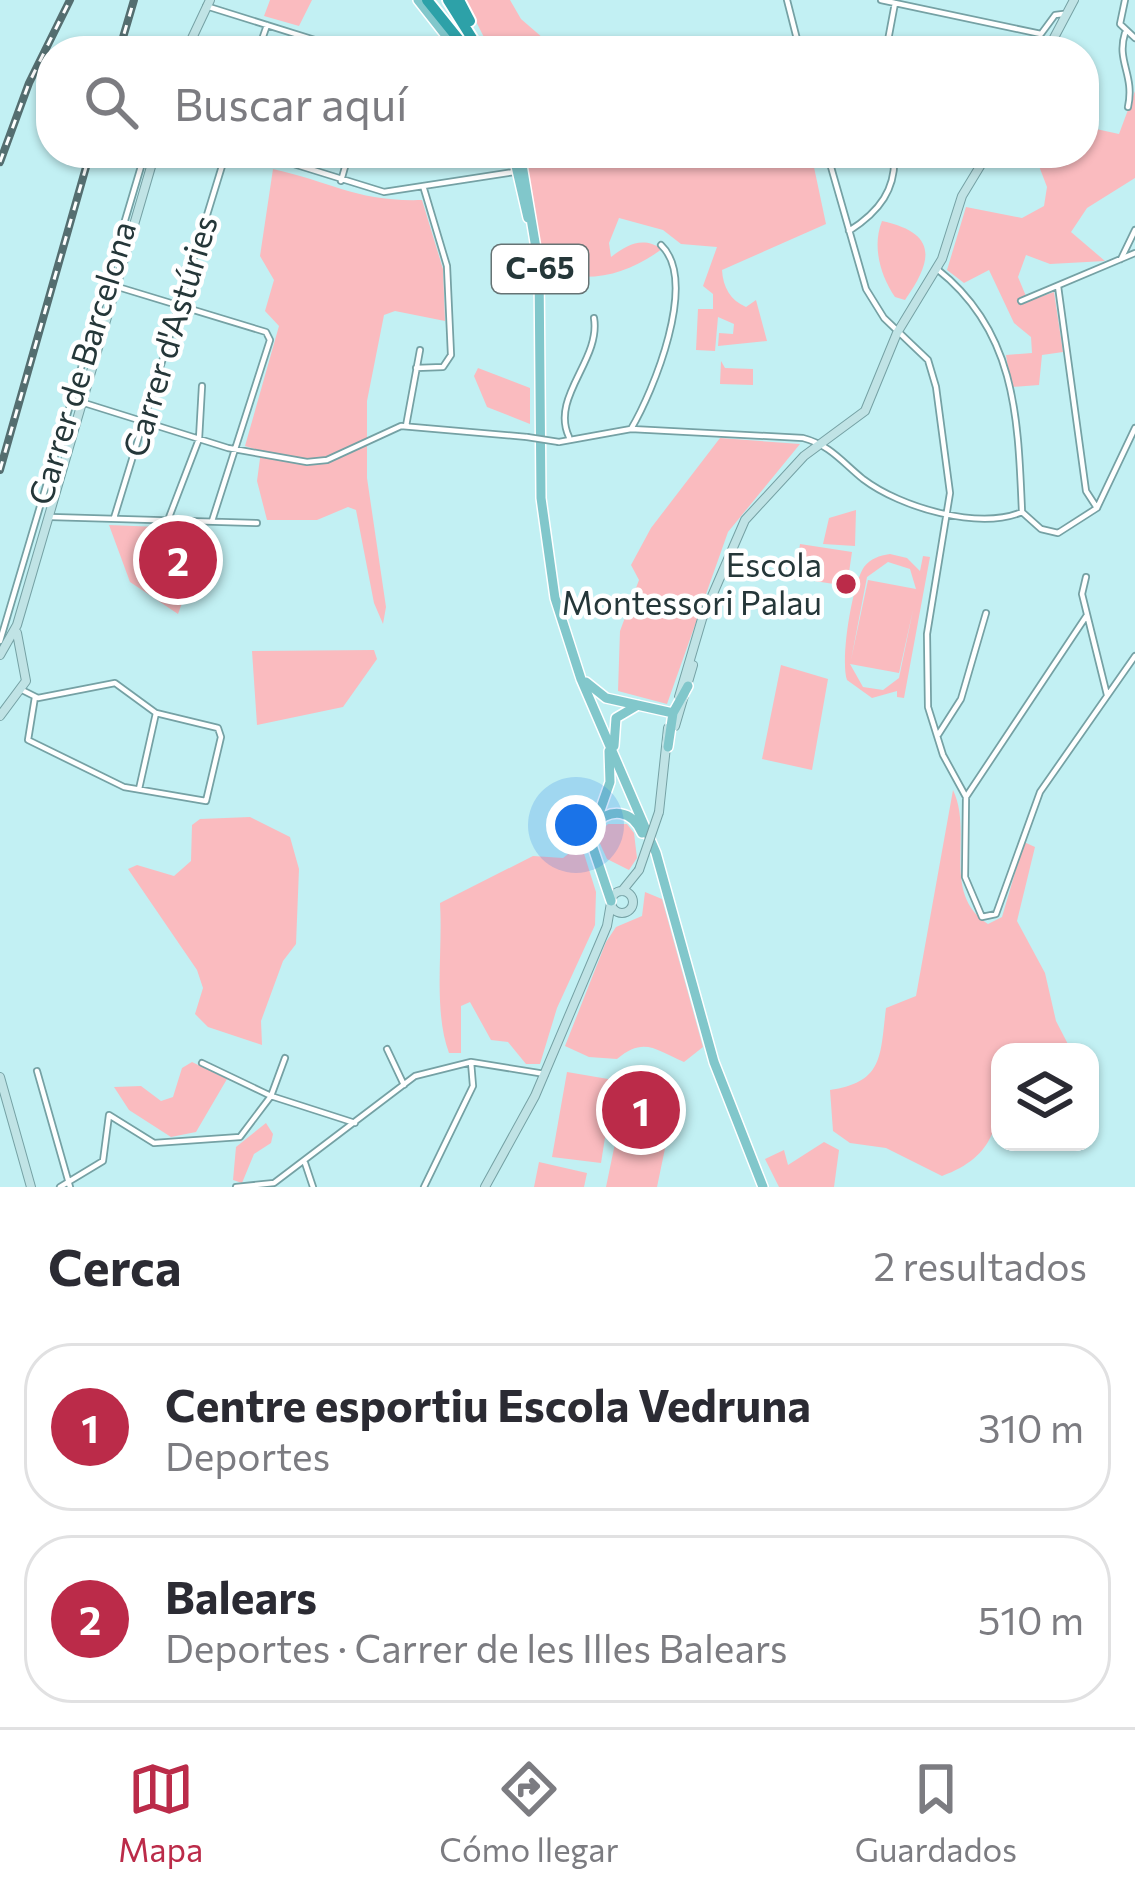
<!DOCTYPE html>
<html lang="es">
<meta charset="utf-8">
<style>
:root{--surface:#fff;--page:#f2f2f3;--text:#2b2b33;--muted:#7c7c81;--line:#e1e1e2;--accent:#bb2b49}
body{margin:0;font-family:Commissioner,sans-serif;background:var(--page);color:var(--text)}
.controls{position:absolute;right:36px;bottom:36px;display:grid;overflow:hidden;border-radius:24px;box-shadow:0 3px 9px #0004}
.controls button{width:108px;height:108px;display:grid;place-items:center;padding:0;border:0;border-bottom:3px solid var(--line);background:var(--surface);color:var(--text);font:60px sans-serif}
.you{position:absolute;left:576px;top:825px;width:42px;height:42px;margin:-30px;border:9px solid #fff;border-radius:50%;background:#1a73e8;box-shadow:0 0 0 18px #1a73e833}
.badge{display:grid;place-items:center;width:78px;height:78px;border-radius:50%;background:var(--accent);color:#fff;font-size:39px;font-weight:700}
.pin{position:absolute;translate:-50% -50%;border:6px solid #fff;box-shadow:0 3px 12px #0006}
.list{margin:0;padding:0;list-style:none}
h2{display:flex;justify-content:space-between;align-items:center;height:156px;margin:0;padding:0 48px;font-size:51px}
h2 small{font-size:39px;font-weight:400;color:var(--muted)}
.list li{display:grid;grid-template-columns:78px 1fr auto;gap:36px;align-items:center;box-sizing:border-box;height:168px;margin:0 24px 24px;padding:0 24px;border:3px solid var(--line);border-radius:48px}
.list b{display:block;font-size:45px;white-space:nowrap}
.list p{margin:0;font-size:39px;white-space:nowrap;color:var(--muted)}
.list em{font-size:39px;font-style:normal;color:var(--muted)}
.icon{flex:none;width:66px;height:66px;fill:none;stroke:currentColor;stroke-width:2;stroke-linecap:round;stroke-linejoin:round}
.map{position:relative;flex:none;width:1135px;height:1187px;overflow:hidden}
.search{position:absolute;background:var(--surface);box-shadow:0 3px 9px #0004;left:36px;right:36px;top:36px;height:132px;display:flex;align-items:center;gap:30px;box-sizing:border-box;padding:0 42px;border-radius:48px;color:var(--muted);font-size:45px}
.sheet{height:540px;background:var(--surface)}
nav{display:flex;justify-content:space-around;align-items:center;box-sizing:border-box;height:168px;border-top:3px solid var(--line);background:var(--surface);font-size:33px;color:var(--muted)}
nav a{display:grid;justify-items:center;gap:6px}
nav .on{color:var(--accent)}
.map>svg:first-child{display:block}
.green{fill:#fabbbf;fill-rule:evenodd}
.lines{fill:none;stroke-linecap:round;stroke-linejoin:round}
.street-casing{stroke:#75a1a4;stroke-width:8}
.secondary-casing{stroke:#75a1a4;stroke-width:10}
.primary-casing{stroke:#fff;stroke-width:12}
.highway-casing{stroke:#fff;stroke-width:14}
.street{stroke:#fff;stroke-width:4.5}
.secondary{stroke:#c0e3e5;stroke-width:8}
.primary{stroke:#81c7cb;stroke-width:9}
.highway{stroke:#2da1a8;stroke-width:10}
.rail-casing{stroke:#546e70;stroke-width:8}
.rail{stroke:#fff;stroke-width:3;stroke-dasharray:9;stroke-linecap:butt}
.street-bridge-casing{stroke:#75a1a4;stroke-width:8;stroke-linecap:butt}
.secondary-bridge-casing{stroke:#75a1a4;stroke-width:10;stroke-linecap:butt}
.street-bridge{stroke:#fff;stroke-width:4.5}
.secondary-bridge{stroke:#c0e3e5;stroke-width:8}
.poi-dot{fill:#bb2b49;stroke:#fff;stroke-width:4.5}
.labels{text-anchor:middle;stroke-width:9;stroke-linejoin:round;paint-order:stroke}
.shield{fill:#fff;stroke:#667374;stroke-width:3}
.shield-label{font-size:30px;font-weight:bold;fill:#253739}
.street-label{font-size:33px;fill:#253739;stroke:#fff}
.poi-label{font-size:33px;fill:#253739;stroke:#fff;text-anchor:end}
</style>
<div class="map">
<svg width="1135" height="1187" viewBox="0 0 1135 1187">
<rect width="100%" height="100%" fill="#c2f0f3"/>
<path class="green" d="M270 0H312L299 26 264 16Z
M465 0H510L521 19 558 51H491Z
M1135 91V178L1087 208 1071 232 1105 261 1050 264 1026 255 1018 277 1028 301 1054 292 1063 352 1042 355 1039 385 1011 387 1006 355 1032 353 1031 337 1014 323 989 270 964 283 947 270 966 207 1022 218 1044 206 1047 187 1034 153H1084V110L1092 112 1087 127 1119 134Z
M525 153H811L826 224 722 270C723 287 730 300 746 307L756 300 767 341 718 346 719 333 733 334 734 324 718 317 715 351 696 350 698 309H713V294L703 286 717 247 681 244 663 230 619 218 609 243 611 257C627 245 642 236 662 249 627 275 585 286 545 268Z
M273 169C332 182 357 202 422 200L443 269 445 321 395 311 384 315 367 401V478L386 607 383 624 374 603 356 510 348 507 317 520H267L257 481 261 451 245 446 279 326 265 311 274 280 260 256Z
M882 221C937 233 934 259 905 300L895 297C880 275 872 246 882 221Z
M721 361 725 368 753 369V385L720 384Z
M478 368 530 388V424L487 407 474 376Z
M720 438 800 444 728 532 667 704 618 691 620 631 639 580 631 565 651 528Z
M856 510 855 546 823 544 829 518Z
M109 525 209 529 178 614 130 582Z
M800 544 852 552 847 586 795 578Z
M890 554 907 558 920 571 923 556 930 557 904 698 897 697V691L872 698 847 680C840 661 852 584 864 567 871 558 879 556 890 554ZM888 562 910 569 916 589 868 580 851 660 867 577ZM913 610 899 678 883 690 863 687 850 664 899 673Z
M374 650 377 659 343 707 257 725 252 651Z
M781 665 828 679 812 770 762 759Z
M953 790C974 834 940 893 988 924L1002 917 1024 842 1035 847 1017 921 1045 973 1056 1021 1072 1052H1000C1000 1110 1005 1153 942 1176L886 1148 850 1143 833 1131 830 1090C884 1082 880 1056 886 1008L916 996Z
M250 817 290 837 299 869 296 944 283 961 261 1021 262 1045 208 1027 195 1014 203 988 197 970 128 869 137 865 174 876 191 861 192 825 200 819Z
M608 824H627L634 833 637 858 629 870 607 859 596 835Z
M581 844 596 892 595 925 557 1008 540 1064H526L508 1042 491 1040 470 1002 461 1006V1053H449C433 1010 443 950 440 903L533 856 563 858Z
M645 892 662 899 703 1047 684 1062C656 1050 644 1036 617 1059L589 1057 565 1046 606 942 616 927 642 916Z
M192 1062 227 1079 196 1132 171 1137 129 1110 114 1087 141 1086 161 1101 173 1097 182 1068Z
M567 1072 614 1080 601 1163 552 1157Z
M266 1123 273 1134 271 1143 254 1154 242 1183 233 1180 236 1147Z
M619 1124 668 1134 657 1187H606Z
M824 1142 839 1150 834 1187H779L765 1159 784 1150 788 1165Z
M539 1162 587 1173 584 1187H534Z"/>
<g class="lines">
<g class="street-casing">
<path id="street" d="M787 0 800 51
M881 0 1041 34 1055 15 1063 14
M1125 0 1120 24 1135 38
M206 6 350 51
M1125 33C1116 62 1135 74 1128 107
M258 51 267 25
M886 51 895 3
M258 153 384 192 514 172
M827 153 866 289 884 318 928 360 936 387 950 493 927 634 928 707 943 755 966 797 965 877 982 917 996 914 1040 792 1135 656
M341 181 349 153
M849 231C879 212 897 189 894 153
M1121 259 1135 230
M937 269C1016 331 1018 417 1022 512
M1058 286 1086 491 1097 508
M118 287 266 332 270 340 212 521
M1021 301 1135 253
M416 368 443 367 451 355 447 266 424 189
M81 402 228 448 307 462 327 460 401 426 527 437
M406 426 420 350
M631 429C653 392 699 281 661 245
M569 437C550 397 601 360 594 318
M559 442 631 429 803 438C830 445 842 462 863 479 901 508 979 530 1022 512L1041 529 1058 533 1097 508 1135 428
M51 517 257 523
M114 518 226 153
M168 520 199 439 202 386
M1086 577 1082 594 1107 695
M0 641 145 153
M22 690 38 698 115 683 156 713 218 728 221 737 206 801 124 787 28 740 35 697
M938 735 961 699 986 613
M139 789 156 713
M966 797 1087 615
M387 1049 404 1085
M202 1063 271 1096 355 1123
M37 1071 70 1187
M305 1163 313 1187
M60 1187 103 1161 109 1115 154 1143 240 1137 271 1096 285 1058
M236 1187 274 1183 415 1076 471 1062 545 1074
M424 1187 473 1086 471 1062"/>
</g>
<g class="secondary-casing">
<path id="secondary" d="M186 51 210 0
M1047 51 1074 0
M0 655 17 625 155 153
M679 697 702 619 745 520 804 456 865 411 897 333 942 259 962 196 988 153
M0 716 26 681 17 633
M675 726 693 665
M659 812 668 728
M622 891 639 870
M611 902a11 11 0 1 1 22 0a11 11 0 1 1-22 0Z
M0 1077 31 1187
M485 1187 535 1096 607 926 611 903"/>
</g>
<g class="primary-casing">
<path id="primary" d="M418 0 458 51
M513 153 528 218
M520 153 539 266 541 498 555 598 581 679 656 853 714 1062 763 1187
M586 682 606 698 673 713
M614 746 616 718 638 705
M668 747 673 713 688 686
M609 751 610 782 590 839 611 901
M594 825C611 807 632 810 642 833"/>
</g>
<g class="highway-casing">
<path id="highway" d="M427 0 468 51
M448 0 480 51
M459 0 470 21"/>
</g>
<use href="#street" class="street"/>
<use href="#secondary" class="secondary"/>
<use href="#primary" class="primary"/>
<use href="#highway" class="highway"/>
<g class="rail-casing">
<path id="rail" d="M119 51 134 0
M0 162 29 83 70 0
M0 470 90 153"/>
</g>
<use href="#rail" class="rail"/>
<g class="street-bridge-casing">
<path id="street-bridge" d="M527 437 559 442"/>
</g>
<g class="secondary-bridge-casing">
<path id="secondary-bridge" d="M639 870 659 812"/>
</g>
<use href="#street-bridge" class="street-bridge"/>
<use href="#secondary-bridge" class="secondary-bridge"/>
</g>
<circle class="poi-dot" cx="846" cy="584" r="12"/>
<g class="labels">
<rect class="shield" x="492" y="245" width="96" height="48" rx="9"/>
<g class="shield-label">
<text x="540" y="279">C-65</text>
</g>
<g class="street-label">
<text transform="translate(170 336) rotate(-73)" y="12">Carrer d'Astúries</text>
<text transform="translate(82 363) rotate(-73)" y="12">Carrer de Barcelona</text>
</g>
<g class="poi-label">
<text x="822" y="577">Escola<tspan x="822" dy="38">Montessori Palau</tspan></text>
</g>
</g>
</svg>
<div class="controls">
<button><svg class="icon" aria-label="layers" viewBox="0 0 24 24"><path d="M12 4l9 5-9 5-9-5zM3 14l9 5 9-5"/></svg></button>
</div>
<div class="you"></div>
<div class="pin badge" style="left:641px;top:1110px">1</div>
<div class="pin badge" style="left:178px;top:560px">2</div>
<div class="search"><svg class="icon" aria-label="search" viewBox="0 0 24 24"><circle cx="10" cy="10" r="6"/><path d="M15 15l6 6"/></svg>Buscar aquí</div>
</div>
<section class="sheet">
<h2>Cerca<small>2 resultados</small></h2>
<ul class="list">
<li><span class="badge">1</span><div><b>Centre esportiu Escola Vedruna</b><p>Deportes</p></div><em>310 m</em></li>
<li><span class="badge">2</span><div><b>Balears</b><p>Deportes · Carrer de les Illes Balears</p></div><em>510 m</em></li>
</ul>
</section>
<nav>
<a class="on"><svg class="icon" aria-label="map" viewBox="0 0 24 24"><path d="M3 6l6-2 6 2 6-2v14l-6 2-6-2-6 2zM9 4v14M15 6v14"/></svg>Mapa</a>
<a><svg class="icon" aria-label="directions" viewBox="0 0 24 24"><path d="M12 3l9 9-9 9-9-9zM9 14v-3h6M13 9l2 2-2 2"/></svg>Cómo llegar</a>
<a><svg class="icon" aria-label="saved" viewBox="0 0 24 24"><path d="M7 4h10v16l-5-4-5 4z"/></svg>Guardados</a>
</nav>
